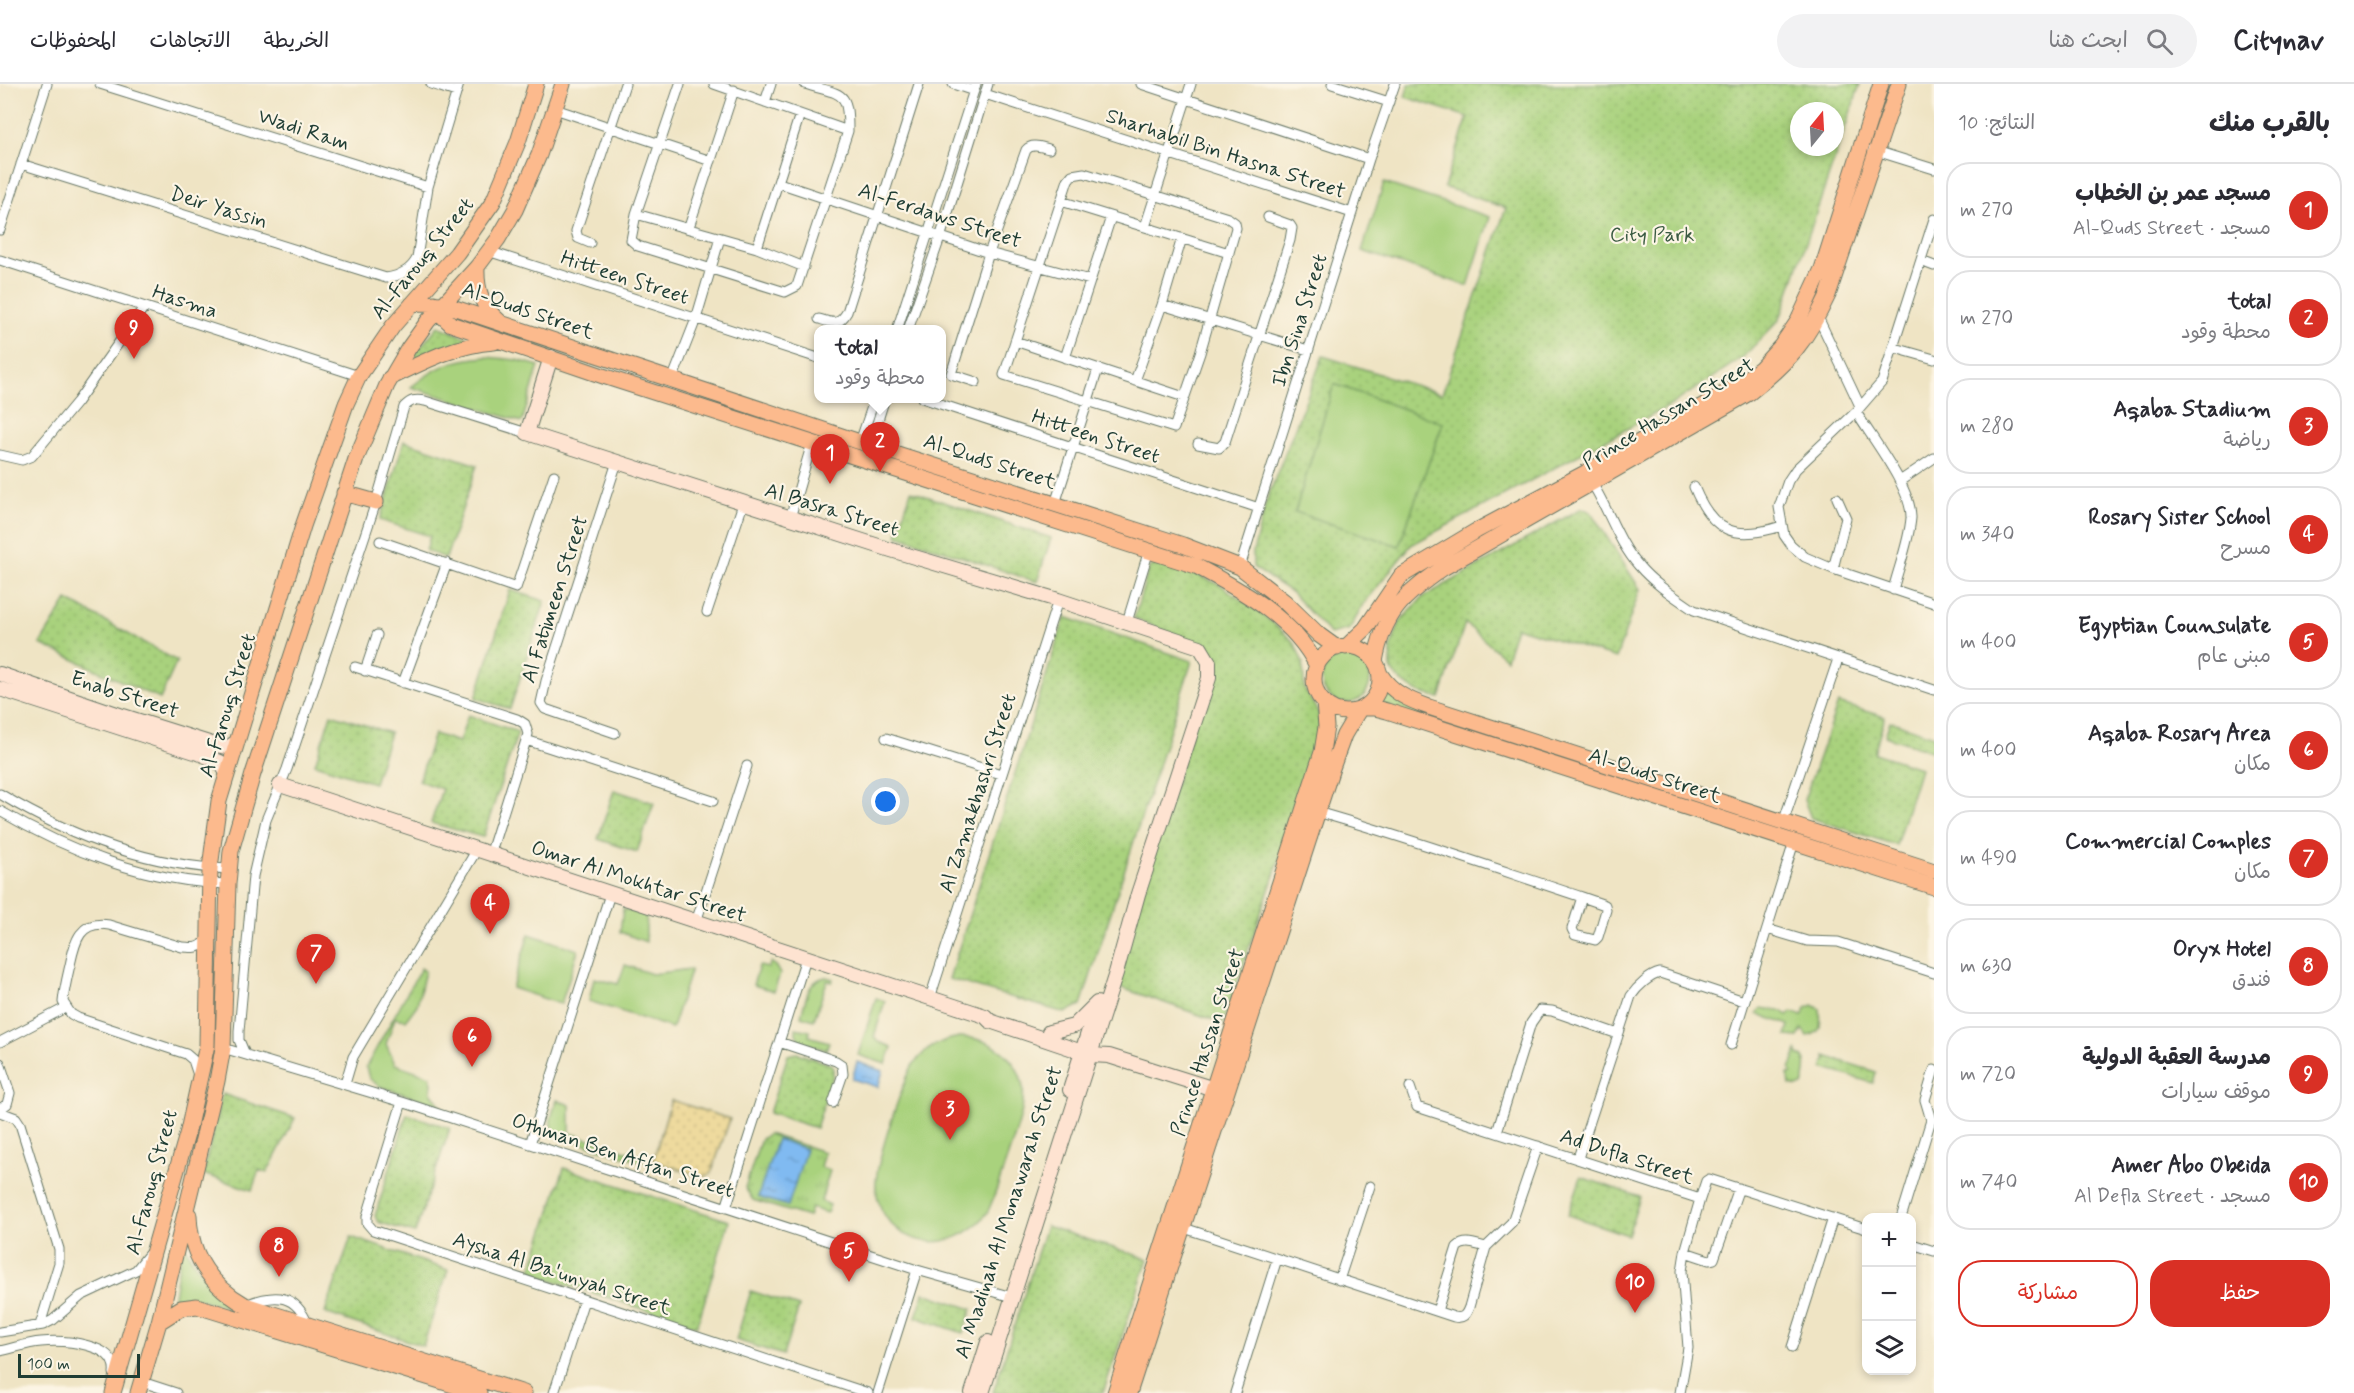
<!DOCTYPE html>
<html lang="ar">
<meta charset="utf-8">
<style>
:root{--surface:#fff;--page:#f2f2f3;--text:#2b2b33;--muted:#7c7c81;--line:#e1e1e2;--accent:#d93025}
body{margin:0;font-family:Mynerve,"Playpen Sans Arabic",sans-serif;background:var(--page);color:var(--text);direction:rtl}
.controls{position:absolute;right:18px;bottom:18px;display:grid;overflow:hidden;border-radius:12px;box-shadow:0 3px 9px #0003}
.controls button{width:54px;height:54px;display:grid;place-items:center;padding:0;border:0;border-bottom:2px solid var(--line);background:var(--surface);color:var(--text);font:30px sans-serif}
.compass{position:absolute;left:1790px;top:18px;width:54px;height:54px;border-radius:50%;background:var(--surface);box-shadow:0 3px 9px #0003;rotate:18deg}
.scale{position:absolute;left:18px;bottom:15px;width:122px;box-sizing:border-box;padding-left:6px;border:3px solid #1f3d34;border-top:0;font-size:16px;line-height:21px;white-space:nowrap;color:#1f3d34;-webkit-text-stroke:4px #fcf5e5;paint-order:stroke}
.you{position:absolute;left:886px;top:718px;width:21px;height:21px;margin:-15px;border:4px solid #fff;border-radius:50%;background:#1a73e8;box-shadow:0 0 0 9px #1a73e833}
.badge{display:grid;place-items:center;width:39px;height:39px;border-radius:50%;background:var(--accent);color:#fff;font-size:20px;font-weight:700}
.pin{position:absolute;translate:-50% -50px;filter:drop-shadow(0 2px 3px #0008)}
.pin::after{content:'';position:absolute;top:32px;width:21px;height:18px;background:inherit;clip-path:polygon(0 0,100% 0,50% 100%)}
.popup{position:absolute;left:814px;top:241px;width:132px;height:78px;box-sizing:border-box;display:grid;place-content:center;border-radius:12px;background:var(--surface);filter:drop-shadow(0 2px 4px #0005);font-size:20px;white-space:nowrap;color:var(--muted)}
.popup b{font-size:22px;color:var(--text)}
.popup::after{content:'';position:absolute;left:50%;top:100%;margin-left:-12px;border:12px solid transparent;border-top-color:var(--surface)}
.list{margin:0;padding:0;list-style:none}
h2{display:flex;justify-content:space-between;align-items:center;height:78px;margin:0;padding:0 24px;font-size:26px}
h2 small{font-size:20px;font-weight:400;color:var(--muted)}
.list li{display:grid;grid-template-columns:39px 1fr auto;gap:18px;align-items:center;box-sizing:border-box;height:96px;margin:0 12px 12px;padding:0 12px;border:2px solid var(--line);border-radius:24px}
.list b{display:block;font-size:22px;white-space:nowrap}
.list p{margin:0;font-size:20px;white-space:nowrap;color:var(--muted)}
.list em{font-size:20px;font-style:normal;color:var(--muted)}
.actions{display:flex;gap:12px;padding:18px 24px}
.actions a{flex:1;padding:14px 0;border:2px solid var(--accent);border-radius:24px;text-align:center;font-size:21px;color:var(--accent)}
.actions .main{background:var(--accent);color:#fff}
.icon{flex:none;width:33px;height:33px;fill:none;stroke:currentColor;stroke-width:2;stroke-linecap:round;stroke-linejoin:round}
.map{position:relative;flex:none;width:1934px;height:1309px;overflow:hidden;direction:ltr}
header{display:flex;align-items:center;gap:36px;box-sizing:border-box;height:84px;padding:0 30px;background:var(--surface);border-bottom:2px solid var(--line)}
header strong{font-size:28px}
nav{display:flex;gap:33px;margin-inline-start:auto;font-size:21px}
.search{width:420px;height:54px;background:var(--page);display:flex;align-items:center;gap:15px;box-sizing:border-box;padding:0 21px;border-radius:33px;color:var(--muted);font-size:22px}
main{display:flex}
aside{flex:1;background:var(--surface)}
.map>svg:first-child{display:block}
.grass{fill:url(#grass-tufts);stroke:#648858;stroke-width:1.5}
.sand{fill:url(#sand-dots);stroke:#868c69;stroke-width:1.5}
.park{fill:url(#park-dots);stroke:#648858;stroke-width:1.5;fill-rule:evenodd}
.garden{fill:#a9d27d;stroke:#648858;stroke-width:1.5}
.water{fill:url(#water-ripples);stroke:#507c92;stroke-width:1.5}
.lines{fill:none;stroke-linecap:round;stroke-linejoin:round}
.street-casing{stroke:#687766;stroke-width:11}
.secondary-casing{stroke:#687766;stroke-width:16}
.primary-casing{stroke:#687766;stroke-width:17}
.street{stroke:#fff;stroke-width:9}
.secondary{stroke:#fee3d1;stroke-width:14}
.primary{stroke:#fcba8d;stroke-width:15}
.labels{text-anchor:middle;stroke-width:4.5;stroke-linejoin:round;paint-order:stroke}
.street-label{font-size:21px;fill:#1f3d34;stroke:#fcf5e5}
.park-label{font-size:21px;fill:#3b5b43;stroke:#fcf5e5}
</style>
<header>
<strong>Citynav</strong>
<div class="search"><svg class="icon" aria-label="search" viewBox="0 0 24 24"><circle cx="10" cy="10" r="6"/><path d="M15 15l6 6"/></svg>ابحث هنا</div>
<nav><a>الخريطة</a><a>الاتجاهات</a><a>المحفوظات</a></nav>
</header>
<main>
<aside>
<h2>بالقرب منك<small>النتائج: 10</small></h2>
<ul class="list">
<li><span class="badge">1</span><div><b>مسجد عمر بن الخطاب</b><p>مسجد · Al-Quds Street</p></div><em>270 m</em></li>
<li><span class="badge">2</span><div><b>total</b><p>محطة وقود</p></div><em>270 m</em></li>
<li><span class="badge">3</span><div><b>Aqaba Stadium</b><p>رياضة</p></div><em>280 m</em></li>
<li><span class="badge">4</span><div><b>Rosary Sister School</b><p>مسرح</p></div><em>340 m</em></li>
<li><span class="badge">5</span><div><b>Egyptian Counsulate</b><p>مبنى عام</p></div><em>400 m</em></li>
<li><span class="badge">6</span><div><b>Aqaba Rosary Area</b><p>مكان</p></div><em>400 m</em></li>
<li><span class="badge">7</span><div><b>Commercial Comples</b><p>مكان</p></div><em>490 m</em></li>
<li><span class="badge">8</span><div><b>Oryx Hotel</b><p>فندق</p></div><em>630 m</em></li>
<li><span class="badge">9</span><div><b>مدرسة العقبة الدولية</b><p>موقف سيارات</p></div><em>720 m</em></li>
<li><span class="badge">10</span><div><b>Amer Abo Obeida</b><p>مسجد · Al Defla Street</p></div><em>740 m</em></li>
</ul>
<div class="actions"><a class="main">حفظ</a><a>مشاركة</a></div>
</aside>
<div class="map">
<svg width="1934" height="1309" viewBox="0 0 1934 1309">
<defs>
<pattern id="grass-tufts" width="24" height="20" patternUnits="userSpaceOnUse" patternTransform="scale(1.5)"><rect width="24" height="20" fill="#a9d27d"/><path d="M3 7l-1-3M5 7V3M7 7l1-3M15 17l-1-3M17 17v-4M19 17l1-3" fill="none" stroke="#91b56d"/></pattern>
<pattern id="sand-dots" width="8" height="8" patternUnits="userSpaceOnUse" patternTransform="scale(1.5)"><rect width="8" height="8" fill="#eeda9e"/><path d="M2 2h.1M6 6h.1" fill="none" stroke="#ccbc89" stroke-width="1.8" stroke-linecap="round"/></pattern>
<pattern id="park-dots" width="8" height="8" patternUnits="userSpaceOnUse" patternTransform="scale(1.5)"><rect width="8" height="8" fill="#a9d27d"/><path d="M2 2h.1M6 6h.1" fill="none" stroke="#91b56d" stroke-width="1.8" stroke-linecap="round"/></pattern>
<pattern id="water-ripples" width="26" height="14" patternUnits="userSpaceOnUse" patternTransform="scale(1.5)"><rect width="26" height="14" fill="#80baf1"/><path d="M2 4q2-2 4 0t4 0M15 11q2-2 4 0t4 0" fill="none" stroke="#6898c4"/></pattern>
</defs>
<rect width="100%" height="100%" fill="#fcf5e5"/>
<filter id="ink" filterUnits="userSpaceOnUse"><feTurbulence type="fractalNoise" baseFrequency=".0167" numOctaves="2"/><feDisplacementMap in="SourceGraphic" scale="12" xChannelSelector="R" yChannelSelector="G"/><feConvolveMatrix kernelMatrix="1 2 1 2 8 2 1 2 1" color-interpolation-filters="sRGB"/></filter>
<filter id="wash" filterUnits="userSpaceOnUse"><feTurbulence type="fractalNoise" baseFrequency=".008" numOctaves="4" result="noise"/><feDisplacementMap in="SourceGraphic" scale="24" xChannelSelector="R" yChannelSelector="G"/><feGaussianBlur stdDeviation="1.35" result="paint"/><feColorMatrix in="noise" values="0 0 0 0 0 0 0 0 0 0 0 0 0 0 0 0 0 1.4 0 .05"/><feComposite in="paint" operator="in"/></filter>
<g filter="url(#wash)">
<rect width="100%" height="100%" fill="#efe4c4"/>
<path class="grass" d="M768 1050 824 1068 820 1083 830 1086 821 1117 830 1121 827 1129 811 1124 808 1133 753 1116 745 1104 761 1055Z"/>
<path class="sand" d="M671 1016 730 1035 711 1090 703 1093 653 1077Z"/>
<path class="park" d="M1409 0H1860L1780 235 1743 273 1671 321 1411 461 1362 522 1350 545 1330 550 1291 508 1253 483V468L1266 418 1323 272 1442 310 1506 124 1444 103 1468 33 1405 13ZM1799 27H1835V63H1799Z
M438 242 475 257 406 281Z
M404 357 477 381 446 474 426 467 430 452 380 436Z
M911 407 1051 454 1037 498 897 451Z
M1582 424 1591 428 1640 505 1616 574 1516 543 1506 575 1465 539 1440 614 1420 609 1402 598 1391 585V562L1400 538 1423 513Z
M1159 478 1187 486 1222 502 1271 537 1294 558 1303 579 1304 604 1320 632 1321 655 1223 939 1113 901 1212 581 1202 562 1134 534 1149 484Z
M510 506 545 517 510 625 476 614Z
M67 516 177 577 160 615 40 560Z
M1065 533 1192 577 1081 921 1065 929 949 895Z
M1383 606 1402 618 1608 688 1567 676 1551 675 1378 620Z
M1838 619 1885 633 1874 669 1920 684 1896 761 1811 734 1804 716Z
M331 630 390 649 374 699 315 680Z
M468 631 518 648 483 753 431 739 442 705 419 697 434 650 459 658Z
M1890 637 1934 652V668L1885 652Z
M614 706 654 719 637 768 598 755Z
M797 969 830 980 833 983V991L816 1044 769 1029 788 971Z
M1825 972 1876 988 1873 999 1822 984 1825 977H1827Z
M222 1010 295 1034 267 1089 259 1086 252 1106 203 1090Z
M407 1030 450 1044 415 1149 378 1138 375 1132Z
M564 1084 729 1137 697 1242 530 1189Z
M1581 1093 1640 1113 1628 1151 1568 1131Z
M1046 1142 1148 1175 1103 1309H993Z
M351 1153 448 1186 423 1262 325 1229Z
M751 1207 799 1223 783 1271 736 1256Z
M924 1209 972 1225 963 1249 916 1233Z"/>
<path class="garden" d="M1384 99 1490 133 1468 202 1362 167Z
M486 273 517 276 539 282 522 338 411 303C439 281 452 276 486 273Z
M1334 300 1443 339 1399 462 1295 428Z
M1322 595a24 24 0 1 1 48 0a24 24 0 1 1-48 0Z
M623 825 646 831V858L620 848Z
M529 850 578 866 561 920 512 904Z
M771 878 776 883 780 890 774 907 753 901 759 882 768 884Z
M625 881 652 890 691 885 672 944 589 917 594 894 618 900Z
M421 884 425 887 417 921 406 936 395 934 386 960 395 980 430 992 432 999 431 1008 441 1022 379 1002 369 994 366 983Z
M826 893 833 895 832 898 827 897 814 936 801 932C806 916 807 896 826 893Z
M876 914 885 917 874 953 879 958 892 963 886 980 858 971Z
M1813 921 1820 925C1820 938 1825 949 1807 952L1802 945 1798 953 1786 952 1789 941 1757 930 1761 924 1782 927 1788 931 1792 928 1802 932 1806 924Z
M796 944 810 947 809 952 829 958 826 966 800 957 796 950Z
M960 953C996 954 1027 980 1023 1018 1022 1036 1013 1055 1008 1072 1001 1091 996 1111 987 1129 954 1175 882 1165 876 1104 874 1082 901 1005 912 982 925 965 939 956 960 953Z
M1797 967 1799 972H1802C1809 981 1803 989 1804 1000L1797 1003 1790 1001 1788 990H1792L1790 986Z
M557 1016 570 1021V1049L644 1073 643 1078 557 1051C545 1041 553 1029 557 1016Z
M183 1154C190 1185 217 1203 240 1222L238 1226 198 1215 173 1219Z"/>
<path class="water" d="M857 978 883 987 878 1003 852 995Z
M777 1055 806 1065 788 1122 758 1113Z"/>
</g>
<g filter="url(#ink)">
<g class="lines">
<g class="street-casing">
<path id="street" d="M100 0 428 103
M431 0 456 8
M680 0 636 130 631 156 638 162 785 208 797 202 848 47C848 5 843 12 805 0
M714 0 848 47
M953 0 974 7
M1141 0 1369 75
M1332 0 1389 18
M985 10 1352 129
M765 18 771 0
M555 25 711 77
M1873 66 1934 85
M21 80 386 194C399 192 411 187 417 174L428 103 459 0
M1084 89 1228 134 1235 139 1236 144 1200 269 1174 344 1004 291 1068 96 1072 91Z
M779 99 989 169 1090 196
M1061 117 1229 169
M636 130 757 164 804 183
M1934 135 1882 298 1856 328 1796 385 1788 397 1779 423 1784 451 1791 461 1805 473 1833 485 1934 519
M689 143 734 6
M1145 143 1191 0
M0 146 47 0
M590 159 578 154 576 147 625 0
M757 164 800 30
M488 167 818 274
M0 176 359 292
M1921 177 1934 182
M1162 221 1308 266
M1818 233 1860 322
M819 235C833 239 839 242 847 228L919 0
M897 246 976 0
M908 246 941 151 988 0
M1015 257 1184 313
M1895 264 1934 275
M1065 274 1111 133
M672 296 696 235 720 154
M1135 297 1162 221 1182 154
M976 298 951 290 989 169 1026 66C1032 59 1041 63 1049 65
M922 314 1259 424
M1856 328C1872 354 1912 405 1911 434 1909 458 1899 482 1893 506
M860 358 875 314
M1198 360 1219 364 1225 358 1290 156 1292 144 1290 141 1268 133
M870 361 885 314
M0 371 22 376 32 372 77 318 144 223
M1590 396C1608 423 1617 457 1639 482 1653 499 1675 513 1694 526L1934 606
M1900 397 1934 374
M1694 403C1713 449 1735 457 1782 442
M1055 420 1098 285
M790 434 812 359
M380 457 516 504 554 391
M1240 483 1369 75 1395 0
M1833 485 1846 434 1837 414
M707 528 743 420
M1127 538 1149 466
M355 583 517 635 525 640 528 650 490 771
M365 587 377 551
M403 599 447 479
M615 649 545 625 541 619 546 597 617 378
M886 654 1001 690
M526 656 713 717
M0 710C70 752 147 782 229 785
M0 727C68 767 148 798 228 800
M1317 728C1406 753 1494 784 1582 813L1605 821 1606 826 1598 853 1595 856 1575 851 1572 845 1582 813
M1783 739 1838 575
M696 838 747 682
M1767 845 1807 857 1838 858 1934 889
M930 914 1058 516
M0 958 65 924
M779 958 836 977 842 981 843 990 833 1019
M1731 961 1794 758
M223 964 402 1018 917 1186 1012 1213
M245 970 239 956V947L253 792 266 736 287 685 376 418 404 323C411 316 415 315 425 317L527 349
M0 979 10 1009 7 1020 0 1025
M198 991 193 976 186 970 78 934 71 930 63 918C64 906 67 894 70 881 75 858 79 836 109 841L182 863C193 864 200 865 208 855
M345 1000 353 973 476 767
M1410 1003 1417 1023 1700 1115 1706 1097 1709 1095 1866 1145
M402 1018 367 1132V1139L373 1146 868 1309
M0 1028 16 1034 20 1040 59 1165V1179L40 1241
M1497 1048 1531 939 1540 926 1552 927 1618 950
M530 1060 610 810
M1578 1074 1631 912C1637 903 1650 891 1660 889L1744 917
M726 1124 806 874
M1901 1134 1931 1036 1925 1016 1934 986
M1184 1144 1454 1233C1463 1235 1466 1231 1469 1223L1486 1163C1476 1161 1466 1155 1457 1163L1437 1227
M1912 1160 1934 1167
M1486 1163 1512 1138 1538 1062
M1685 1168 1709 1176 1714 1175 1739 1104
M1339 1196 1370 1102
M248 1220C276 1209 296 1210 308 1241
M0 1248 43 1241 53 1236 81 1212 136 1186 149 1170
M1792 1263 1833 1134
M0 1267C14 1264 28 1259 41 1258 63 1256 118 1259 114 1289
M142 1298 176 1309
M554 1309 584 1216
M878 1309 917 1186
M1235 1309 1277 1175
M1680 1309 1688 1264 1682 1187 1685 1168 1700 1115"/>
</g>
<g class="secondary-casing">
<path id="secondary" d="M551 273 527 349 891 466 1058 516 1200 563 1209 578V594L1138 810 1116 889 982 1309
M0 590 123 632 215 661 228 663 237 658
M0 605 201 670 220 678 227 689
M280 701 985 932 990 937 1091 971 1109 972 1214 1005
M1049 948 1074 942 1097 919
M1070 1006 1093 933
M972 1309 988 1258"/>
</g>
<g class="primary-casing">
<path id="primary" d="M477 183C476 206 482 223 500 238
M434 219 437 227 451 240 603 292 1196 482C1241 506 1293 534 1317 582
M412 220 421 219 443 220 860 358 1183 461 1240 483 1285 518 1319 551 1337 564
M390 294C425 277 455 261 494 258
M344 409 376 418
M1314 595a33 33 0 1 1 66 0a33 33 0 1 1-66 0Z
M1346 563 1365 545 1401 492 1476 447 1585 389 1734 304 1761 284 1781 262 1798 237 1822 185 1881 0
M1375 578C1383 529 1404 511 1443 484L1749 309C1790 277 1806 258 1828 211L1899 0
M1380 590C1392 609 1409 616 1429 623L1934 787
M1363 624H1375L1387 627 1934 803
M189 1131C190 1171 210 1201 245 1221L524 1309
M159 1238 181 1224 197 1222 479 1309
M113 1309 188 1047 207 961 210 784 219 717 303 442 346 320 359 292 393 242 457 169 493 118 518 58 536 0
M138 1309 159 1238 217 997 223 964 228 800 231 767 253 690 356 375 387 301 408 265 428 237 477 183 498 155 515 126 539 71 563 0
M1115 1309 1322 668 1326 643 1324 618
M1129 1309 1332 684 1344 651 1359 626"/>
</g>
<use href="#street" class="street"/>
<use href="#secondary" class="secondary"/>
<use href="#primary" class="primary"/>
</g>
</g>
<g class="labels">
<g class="street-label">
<text transform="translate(304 45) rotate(18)" y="7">Wadi Ram</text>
<text transform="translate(1226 69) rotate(18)" y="7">Sharhabil Bin Hasna Street</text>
<text transform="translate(219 123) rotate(17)" y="7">Deir Yassin</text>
<text transform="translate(940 131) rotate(18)" y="7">Al-Ferdaws Street</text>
<text transform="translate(422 174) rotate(-51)" y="7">Al-Farouq Street</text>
<text transform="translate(625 193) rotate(18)" y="7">Hitteen Street</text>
<text transform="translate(185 217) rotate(18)" y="7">Hasma</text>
<text transform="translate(528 226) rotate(19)" y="7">Al-Quds Street</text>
<text transform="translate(1299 236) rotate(-72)" y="7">Ibn Sina Street</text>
<text transform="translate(1668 329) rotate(-31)" y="7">Prince Hassan Street</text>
<text transform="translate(1096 352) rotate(18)" y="7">Hitteen Street</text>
<text transform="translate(990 377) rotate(18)" y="7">Al-Quds Street</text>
<text transform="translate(832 425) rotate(17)" y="7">Al Basra Street</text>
<text transform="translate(554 515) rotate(-72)" y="7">Al Fatimeen Street</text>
<text transform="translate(125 610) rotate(18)" y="7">Enab Street</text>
<text transform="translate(227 621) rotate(-73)" y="7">Al-Farouq Street</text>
<text transform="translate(1655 691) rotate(18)" y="7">Al-Quds Street</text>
<text transform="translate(977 709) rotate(-72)" y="7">Al Zamakhashri Street</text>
<text transform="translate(639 797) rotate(18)" y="7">Omar Al Mokhtar Street</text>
<text transform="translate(1207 958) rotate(-72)" y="7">Prince Hassan Street</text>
<text transform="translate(623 1071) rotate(18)" y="7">Othman Ben Affan Street</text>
<text transform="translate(1627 1072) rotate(18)" y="7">Ad Dufla Street</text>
<text transform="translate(151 1098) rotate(-75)" y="7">Al-Farouq Street</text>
<text transform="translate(1008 1128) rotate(-72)" y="7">Al Madinah Al Monawarah Street</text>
<text transform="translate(562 1189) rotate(18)" y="7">Aysha Al Ba'unyah Street</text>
</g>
<g class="park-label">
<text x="1652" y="157">City Park</text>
</g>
</g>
</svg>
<div class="controls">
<button>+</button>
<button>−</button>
<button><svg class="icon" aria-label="layers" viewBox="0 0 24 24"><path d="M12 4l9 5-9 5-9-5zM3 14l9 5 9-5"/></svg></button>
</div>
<svg class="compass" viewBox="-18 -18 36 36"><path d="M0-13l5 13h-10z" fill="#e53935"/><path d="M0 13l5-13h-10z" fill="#7c7c81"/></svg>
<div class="scale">100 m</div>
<div class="you"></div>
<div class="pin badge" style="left:830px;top:400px">1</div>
<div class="pin badge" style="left:880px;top:388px">2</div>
<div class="popup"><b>total</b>محطة وقود</div>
<div class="pin badge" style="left:950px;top:1056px">3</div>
<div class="pin badge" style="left:490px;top:850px">4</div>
<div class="pin badge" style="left:849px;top:1198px">5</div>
<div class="pin badge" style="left:472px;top:983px">6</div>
<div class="pin badge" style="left:316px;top:900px">7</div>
<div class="pin badge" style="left:279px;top:1193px">8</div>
<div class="pin badge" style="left:134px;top:275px">9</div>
<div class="pin badge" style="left:1635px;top:1229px">10</div>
</div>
</main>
